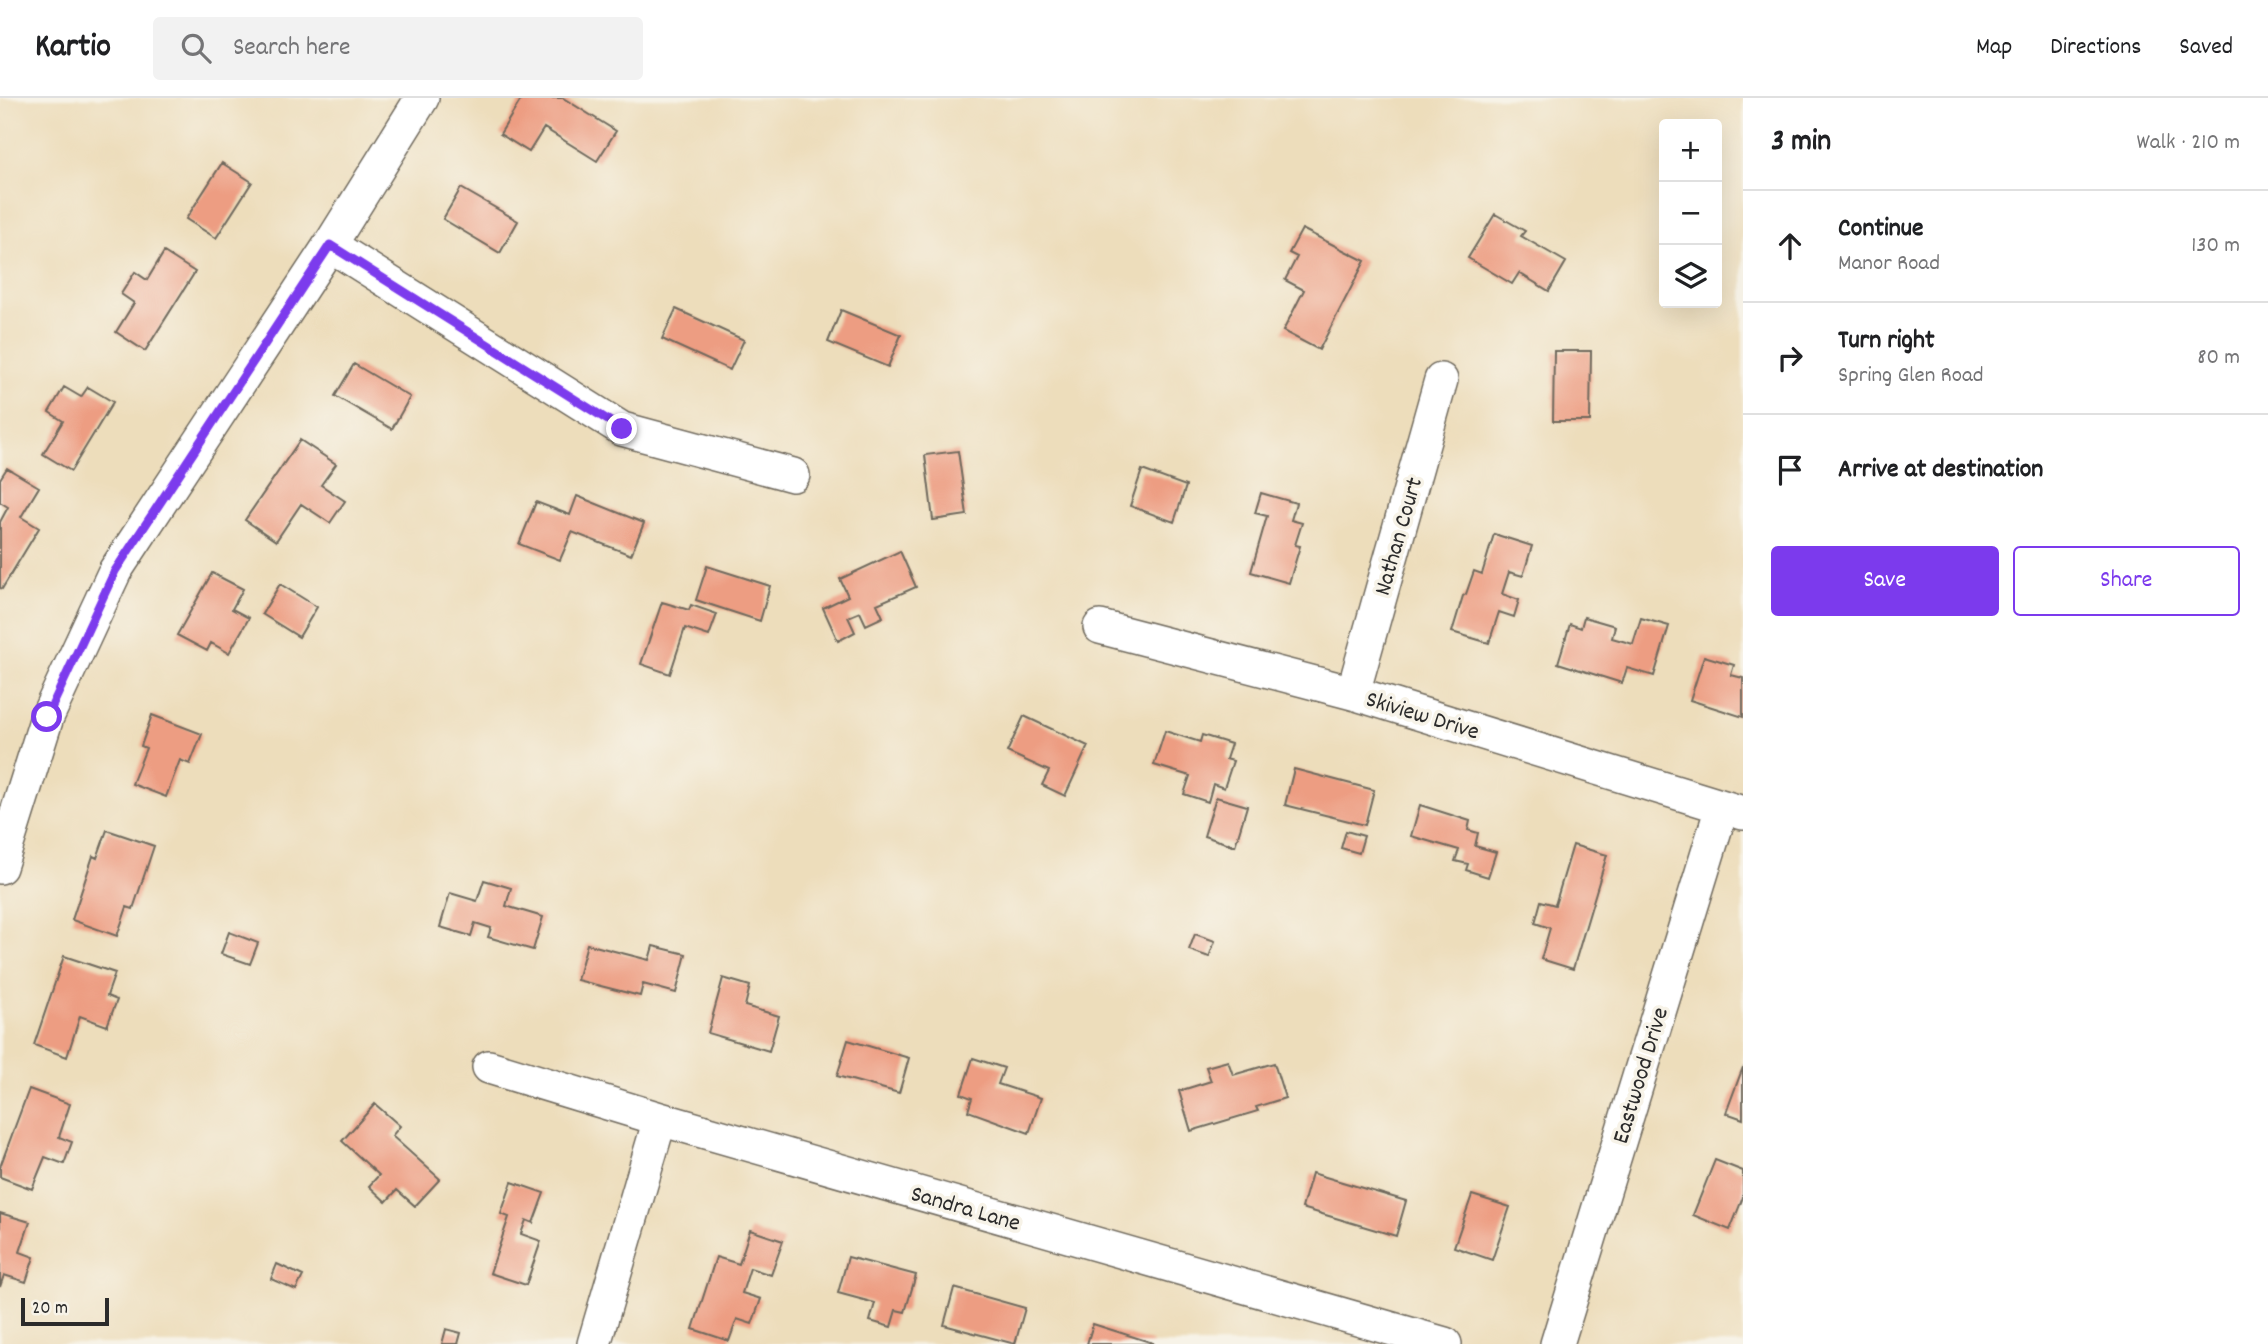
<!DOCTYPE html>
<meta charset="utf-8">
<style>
:root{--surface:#fff;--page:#f2f2f2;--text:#202124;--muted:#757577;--line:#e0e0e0;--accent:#7c3aed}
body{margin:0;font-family:Dekko,sans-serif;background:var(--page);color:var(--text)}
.controls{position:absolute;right:21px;top:21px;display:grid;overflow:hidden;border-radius:7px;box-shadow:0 7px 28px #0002}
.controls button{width:63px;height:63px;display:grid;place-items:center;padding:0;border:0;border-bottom:2px solid var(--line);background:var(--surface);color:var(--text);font:35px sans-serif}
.scale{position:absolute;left:21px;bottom:18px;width:88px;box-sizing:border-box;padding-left:7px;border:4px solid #2b2b2b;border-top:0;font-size:19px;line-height:24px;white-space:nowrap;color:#2b2b2b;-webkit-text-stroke:5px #f7f3e8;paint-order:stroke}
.stop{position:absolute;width:21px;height:21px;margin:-16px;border:5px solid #7c3aed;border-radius:50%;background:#fff}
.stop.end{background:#7c3aed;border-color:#fff;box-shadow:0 2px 7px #0008}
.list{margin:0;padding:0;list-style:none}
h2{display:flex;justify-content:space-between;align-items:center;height:91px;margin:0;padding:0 28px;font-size:30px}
h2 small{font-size:23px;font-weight:400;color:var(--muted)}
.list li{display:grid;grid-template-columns:46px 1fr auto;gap:21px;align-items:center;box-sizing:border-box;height:112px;padding:0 28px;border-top:2px solid var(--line)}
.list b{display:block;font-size:26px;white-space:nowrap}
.list p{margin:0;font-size:23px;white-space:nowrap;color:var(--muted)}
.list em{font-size:23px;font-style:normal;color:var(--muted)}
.actions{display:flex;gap:14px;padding:21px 28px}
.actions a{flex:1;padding:16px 0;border:2px solid var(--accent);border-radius:7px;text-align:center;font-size:24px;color:var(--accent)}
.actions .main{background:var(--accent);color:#fff}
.icon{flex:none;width:38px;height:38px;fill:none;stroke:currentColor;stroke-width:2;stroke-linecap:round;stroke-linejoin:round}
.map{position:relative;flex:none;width:1743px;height:1246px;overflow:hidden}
header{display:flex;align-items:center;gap:42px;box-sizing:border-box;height:98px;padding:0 35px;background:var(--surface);border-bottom:2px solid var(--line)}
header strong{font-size:33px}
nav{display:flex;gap:38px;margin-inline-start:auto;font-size:24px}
.search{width:490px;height:63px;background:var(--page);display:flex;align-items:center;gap:18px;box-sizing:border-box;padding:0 24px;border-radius:7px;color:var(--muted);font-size:26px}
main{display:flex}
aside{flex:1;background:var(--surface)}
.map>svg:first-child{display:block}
.building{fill:#ed9d82}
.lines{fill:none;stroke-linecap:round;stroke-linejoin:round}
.minor-casing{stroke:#6f695d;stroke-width:36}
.minor{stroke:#fff;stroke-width:33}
.route{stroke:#7c3aed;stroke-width:9}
.labels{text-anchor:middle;stroke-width:7;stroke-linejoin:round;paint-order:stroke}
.street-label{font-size:24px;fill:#2b2b2b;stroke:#f7f3e8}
</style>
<header>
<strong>Kartio</strong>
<div class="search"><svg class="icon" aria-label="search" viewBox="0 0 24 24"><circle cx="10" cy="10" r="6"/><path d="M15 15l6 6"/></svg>Search here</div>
<nav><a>Map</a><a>Directions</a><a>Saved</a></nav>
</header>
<main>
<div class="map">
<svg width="1743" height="1246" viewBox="0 0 1743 1246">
<rect width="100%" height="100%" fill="#f7f3e8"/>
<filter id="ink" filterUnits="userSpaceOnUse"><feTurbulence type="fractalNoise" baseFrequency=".0143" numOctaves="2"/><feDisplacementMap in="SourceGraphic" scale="14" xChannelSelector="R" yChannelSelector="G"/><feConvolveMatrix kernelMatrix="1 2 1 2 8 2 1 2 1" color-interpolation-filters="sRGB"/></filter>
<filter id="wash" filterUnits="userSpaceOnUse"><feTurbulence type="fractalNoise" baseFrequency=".00686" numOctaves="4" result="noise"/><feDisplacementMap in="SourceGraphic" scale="28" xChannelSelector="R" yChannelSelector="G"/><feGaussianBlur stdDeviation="1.57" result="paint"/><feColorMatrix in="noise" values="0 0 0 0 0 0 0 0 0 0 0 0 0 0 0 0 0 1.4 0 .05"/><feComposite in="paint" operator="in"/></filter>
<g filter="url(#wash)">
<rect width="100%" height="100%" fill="#edddbb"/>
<g id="blocks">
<path class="building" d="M522 0H563L616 33 597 63 544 30 529 54 500 36Z
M222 65 252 84 216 140 186 121Z
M461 90 518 123 500 155 443 121Z
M1495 116 1525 133 1521 138 1566 164 1549 193 1519 175 1512 186 1468 160Z
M1302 131 1365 163 1319 252 1283 233 1304 192 1285 182 1297 159 1289 155Z
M164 154 195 174 145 253 116 234 134 205 121 196 135 174 147 182Z
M676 211 744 242 730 272 662 241Z
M841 212 901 237 888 269 828 244Z
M1554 253H1591L1590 323H1553Z
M354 266 410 299 392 331 335 298Z
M64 289 81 299 88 289 113 304 71 373 43 356 63 323 49 314Z
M300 342 336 366 321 387 345 403 330 425 301 406 276 443 245 422Z
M958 353 967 417 933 422 925 357Z
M7 370 39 389 21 419 39 430 2 491 0 490V424L8 409 0 404V381Z
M1142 372 1186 388 1174 424 1130 408Z
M1261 395 1296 405 1291 422 1302 425 1295 447 1300 448 1289 485 1251 474 1267 418 1255 415Z
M577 398 644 425 631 457 572 434 560 462 519 446 536 404 570 417Z
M1494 436 1532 448 1523 478 1509 474 1502 496 1519 502 1514 519 1499 514 1489 545 1452 534 1463 498 1466 496 1474 473 1482 476Z
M900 453 916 489 877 506 883 519 866 527 860 514 848 519 855 534 838 543 823 510 848 498 840 481Z
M707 468 770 488 760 523 696 502Z
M212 475 243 491 232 511 249 520 229 555 211 545 207 553 177 537Z
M280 486 317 509 299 539 262 516Z
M662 504 689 512 691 507 717 516 709 538 685 530 670 576 641 566Z
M1584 519 1615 528 1612 540 1633 546 1641 520 1669 528 1654 578 1627 570 1622 585 1558 565 1570 526 1581 530Z
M1704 558 1734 567 1731 577 1743 580V619L1690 602Z
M152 617 202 636 190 666 180 662 166 699 132 686 146 650 141 648Z
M1024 618 1088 648 1065 698 1042 687 1049 673 1007 654Z
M1165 633 1200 644 1202 637 1231 646 1226 661 1233 663 1224 690 1213 686 1208 704 1184 696 1190 678 1154 667Z
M1294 671 1374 692 1365 727 1285 707Z
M1216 699 1247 708 1235 748 1204 738Z
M1420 707 1470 723 1468 732 1478 735 1475 748 1496 754 1488 779 1466 772 1468 766 1455 763 1459 752 1411 738Z
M107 732 154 748 133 811 127 809 117 838 72 822 93 758 97 760Z
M1346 733 1364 738 1359 755 1341 750Z
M1573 747 1607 757 1573 871 1541 861 1550 830 1535 825 1541 803 1555 807Z
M484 782 511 790 506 808 543 819 533 852 488 839 491 830 475 825 471 838 440 829 450 795 477 803Z
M229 834 258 845 250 866 221 856Z
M1195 836 1215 843 1209 859 1189 852Z
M587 846 649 862 653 848 686 856 676 895 643 886 640 898 577 882Z
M64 858 115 875 107 898 117 902 107 928 80 918 67 959 34 947Z
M723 880 750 888 745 908 779 918 769 953 708 935Z
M848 942 909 960 899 995 837 978Z
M973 960 1004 970 998 986 1041 1000 1029 1035 968 1013 972 1000 961 996Z
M1228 963 1233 977 1274 965 1285 1000 1256 1009 1258 1013 1191 1033 1179 993 1211 983 1206 969Z
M1743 969V1021L1726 1015Z
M29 991 70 1006 59 1039 72 1044 64 1066 45 1059 32 1091 0 1079V1069Z
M375 1006 400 1028 392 1038 440 1081 415 1108 397 1092 386 1104 369 1088 379 1077 342 1043Z
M1715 1062 1743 1073V1099L1730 1132 1693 1117Z
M1312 1075 1406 1103 1396 1138 1302 1110Z
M512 1084 544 1095 533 1125 526 1122 521 1136 541 1143 526 1187 490 1175 509 1119 501 1116Z
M1472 1097 1510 1109 1492 1162 1454 1149Z
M0 1115 30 1124 20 1154 34 1159 26 1184 4 1177 0 1189Z
M750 1132 783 1143 771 1177 750 1170 742 1195 761 1201 752 1226 737 1221 729 1243 693 1231 716 1159 739 1166Z
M848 1159 916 1177 905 1214 896 1212 891 1229 870 1223 875 1205 838 1195Z
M277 1166 303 1178 296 1192 271 1181Z
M954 1190 1025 1210 1015 1246 944 1227Z
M1093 1226 1153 1245V1246H1087Z
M446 1231 461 1235 458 1246H442Z"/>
</g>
</g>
<g filter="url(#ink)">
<use href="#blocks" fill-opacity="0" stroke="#6f695d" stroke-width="2"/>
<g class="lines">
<g class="minor-casing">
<path id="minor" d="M330 147 622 331 793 377
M1100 529 1353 595 1743 715
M1353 595 1441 282
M0 769 47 619 115 473 330 147 422 0
M489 969 660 1021 1445 1246
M594 1246 660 1021
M1557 1246 1722 709"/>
</g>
<use href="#minor" class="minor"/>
</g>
</g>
<g class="lines" filter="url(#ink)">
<path class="route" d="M47 619 115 473 330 147 622 331"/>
</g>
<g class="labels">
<g class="street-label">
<text transform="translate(1397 438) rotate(-74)" y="8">Nathan Court</text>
<text transform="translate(1423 616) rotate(17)" y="8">Skiview Drive</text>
<text transform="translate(1639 977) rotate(-73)" y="8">Eastwood Drive</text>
<text transform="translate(966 1109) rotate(16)" y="8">Sandra Lane</text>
</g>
</g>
</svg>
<div class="controls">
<button>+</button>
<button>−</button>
<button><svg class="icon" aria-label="layers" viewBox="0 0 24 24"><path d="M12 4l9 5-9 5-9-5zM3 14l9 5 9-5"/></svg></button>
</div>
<div class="scale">20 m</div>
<div class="stop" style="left:47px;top:619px"></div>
<div class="stop end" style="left:622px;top:331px"></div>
</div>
<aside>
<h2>3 min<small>Walk · 210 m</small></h2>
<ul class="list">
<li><svg class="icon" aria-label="ahead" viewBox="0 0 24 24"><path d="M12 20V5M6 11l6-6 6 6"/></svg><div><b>Continue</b><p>Manor Road</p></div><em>130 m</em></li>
<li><svg class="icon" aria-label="right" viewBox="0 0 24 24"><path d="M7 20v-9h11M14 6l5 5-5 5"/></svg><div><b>Turn right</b><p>Spring Glen Road</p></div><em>80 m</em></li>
<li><svg class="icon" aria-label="arrive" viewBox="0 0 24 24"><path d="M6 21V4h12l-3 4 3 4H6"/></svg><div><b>Arrive at destination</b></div></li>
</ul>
<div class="actions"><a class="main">Save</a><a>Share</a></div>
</aside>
</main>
